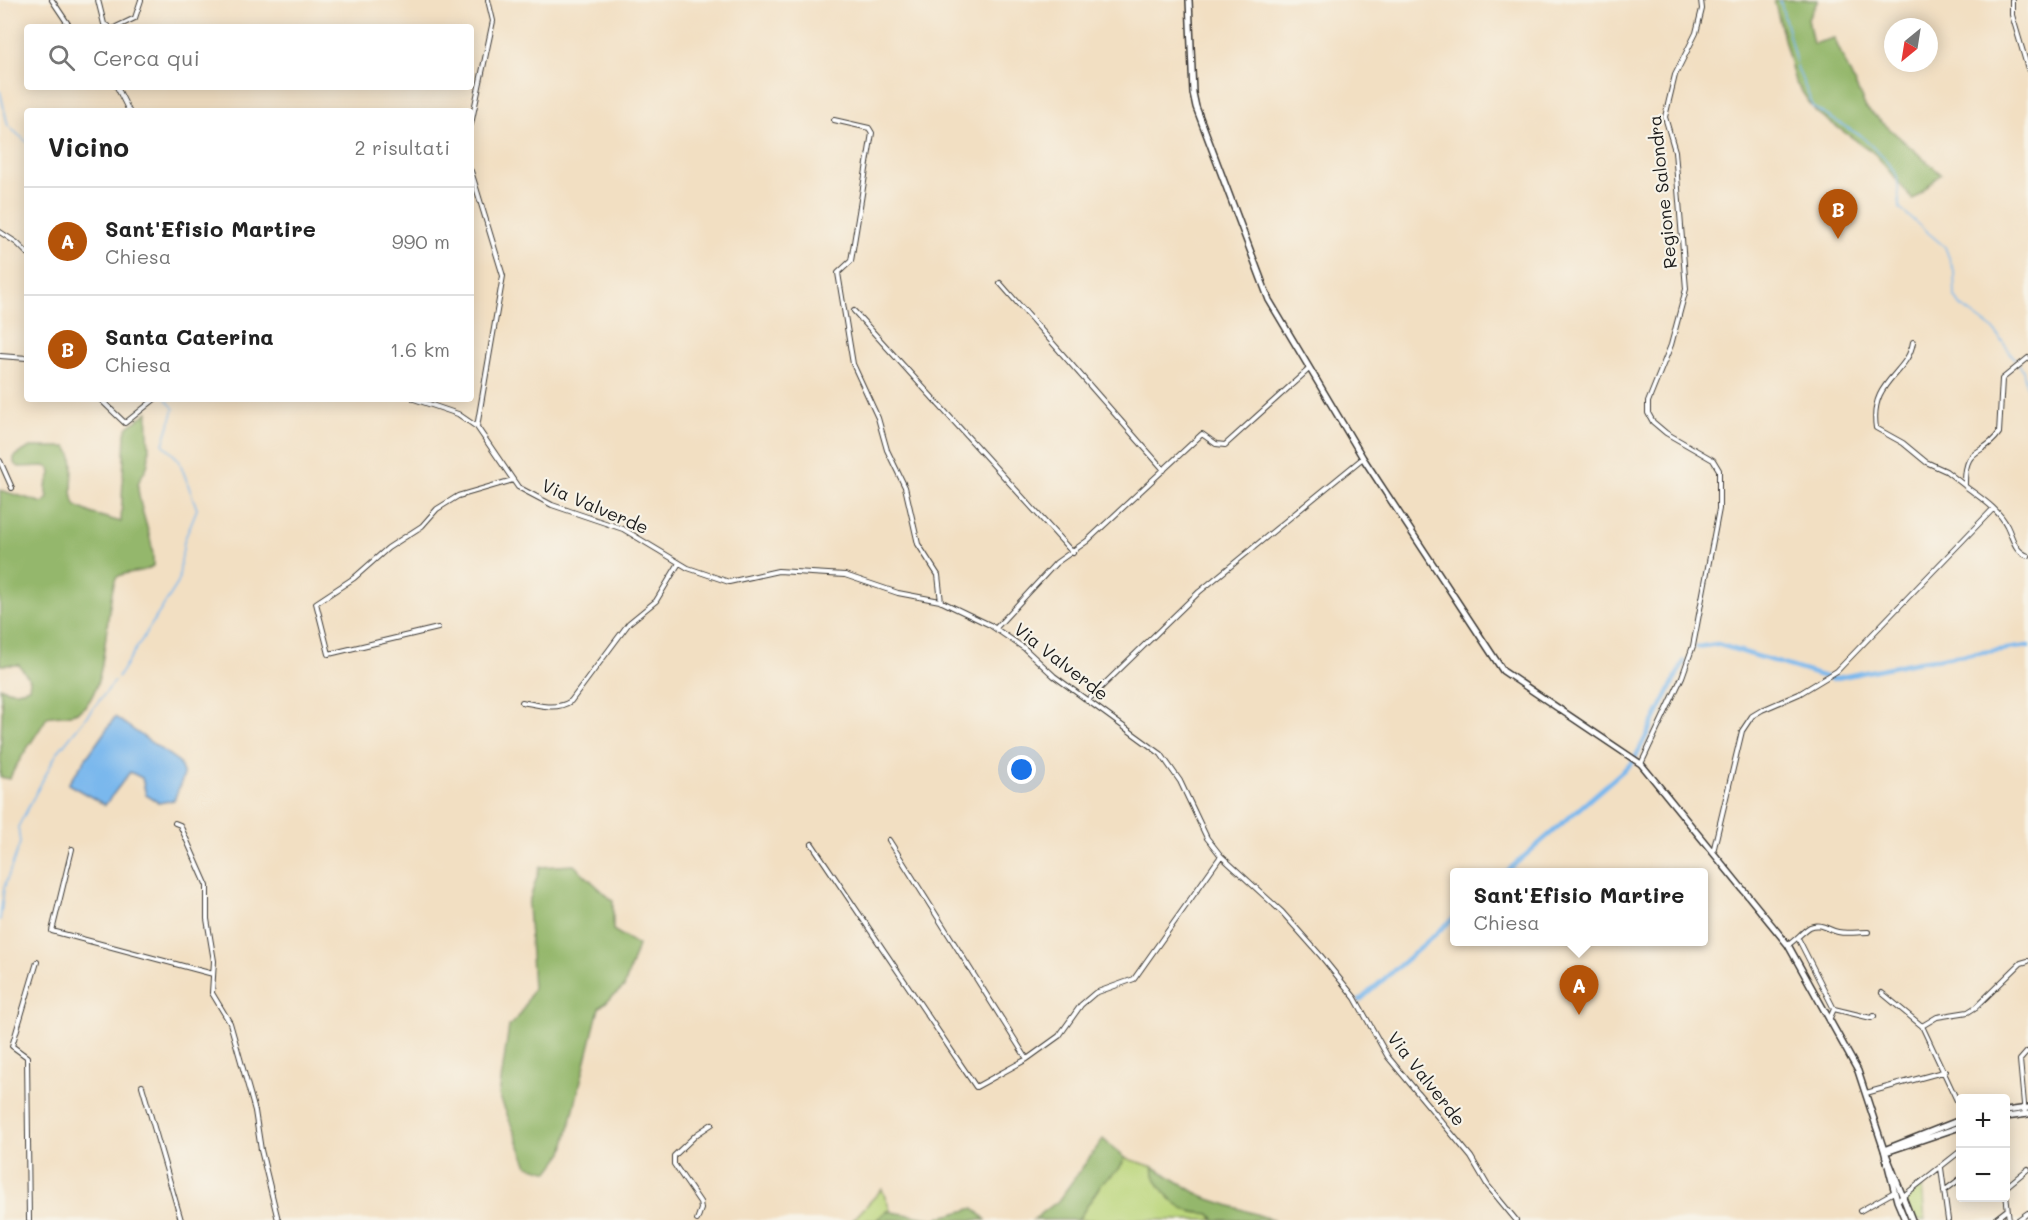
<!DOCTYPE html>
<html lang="it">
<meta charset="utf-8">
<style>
:root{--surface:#fff;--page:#f6f6f6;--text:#222;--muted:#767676;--line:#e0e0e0;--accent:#b45309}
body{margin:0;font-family:Mali,sans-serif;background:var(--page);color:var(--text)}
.controls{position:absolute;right:18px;bottom:18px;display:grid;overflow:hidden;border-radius:6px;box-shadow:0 3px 15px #0003}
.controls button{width:54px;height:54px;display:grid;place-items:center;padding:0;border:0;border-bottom:2px solid var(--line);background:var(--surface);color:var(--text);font:30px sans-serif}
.compass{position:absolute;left:1884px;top:18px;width:54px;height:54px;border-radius:50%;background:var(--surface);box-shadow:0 3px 15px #0003;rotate:210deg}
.you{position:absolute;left:1022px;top:770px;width:21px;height:21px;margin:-15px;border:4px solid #fff;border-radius:50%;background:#1a73e8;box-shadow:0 0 0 9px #1a73e833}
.badge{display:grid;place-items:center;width:39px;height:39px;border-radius:50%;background:var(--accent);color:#fff;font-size:20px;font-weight:700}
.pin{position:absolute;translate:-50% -50px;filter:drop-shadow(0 2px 3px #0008)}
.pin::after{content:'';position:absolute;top:32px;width:21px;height:18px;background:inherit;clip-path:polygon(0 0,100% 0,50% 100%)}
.popup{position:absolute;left:1450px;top:868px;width:258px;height:78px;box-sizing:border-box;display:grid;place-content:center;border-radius:6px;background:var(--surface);filter:drop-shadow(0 2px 4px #0005);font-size:20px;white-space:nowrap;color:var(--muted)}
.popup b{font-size:22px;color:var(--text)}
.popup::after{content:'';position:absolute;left:50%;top:100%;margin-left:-12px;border:12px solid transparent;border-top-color:var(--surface)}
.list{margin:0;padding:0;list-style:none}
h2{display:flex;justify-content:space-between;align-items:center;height:78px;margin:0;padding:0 24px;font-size:26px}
h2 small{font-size:20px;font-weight:400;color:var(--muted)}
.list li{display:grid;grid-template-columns:39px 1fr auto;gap:18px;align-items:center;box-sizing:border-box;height:108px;padding:0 24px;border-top:2px solid var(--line)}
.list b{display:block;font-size:22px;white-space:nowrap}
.list p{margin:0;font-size:20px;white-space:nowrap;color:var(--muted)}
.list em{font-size:20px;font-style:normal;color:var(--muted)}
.icon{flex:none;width:33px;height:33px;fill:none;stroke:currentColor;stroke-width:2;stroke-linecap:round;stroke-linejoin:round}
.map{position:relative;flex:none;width:2028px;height:1220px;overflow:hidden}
.search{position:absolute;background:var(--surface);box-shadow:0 3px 15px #0003;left:24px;top:24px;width:450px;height:66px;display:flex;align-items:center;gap:15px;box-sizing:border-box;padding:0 21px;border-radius:6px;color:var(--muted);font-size:22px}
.panel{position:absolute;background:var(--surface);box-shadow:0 3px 15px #0003;left:24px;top:108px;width:450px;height:294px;border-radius:6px}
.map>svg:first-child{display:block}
.green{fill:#bbd67c;stroke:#6c794c;stroke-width:1.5}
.forest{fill:#94b76c;stroke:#586a44;stroke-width:1.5}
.water{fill:#7ab8ed;stroke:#4b6a84;stroke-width:1.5}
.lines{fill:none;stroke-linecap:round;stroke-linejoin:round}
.stream{stroke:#7ab8ed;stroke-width:1.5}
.canal{stroke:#7ab8ed;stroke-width:4.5}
.minor-casing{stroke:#3c3935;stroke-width:6}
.secondary-casing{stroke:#3c3935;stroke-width:8}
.minor{stroke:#fff;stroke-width:4}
.secondary{stroke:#fff;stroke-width:5}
.labels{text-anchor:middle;stroke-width:4.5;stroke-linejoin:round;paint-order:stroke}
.street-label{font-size:18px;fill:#1c1c1c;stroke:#f7f3e8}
</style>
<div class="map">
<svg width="2028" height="1220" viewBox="0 0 2028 1220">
<rect width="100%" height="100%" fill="#f7f3e8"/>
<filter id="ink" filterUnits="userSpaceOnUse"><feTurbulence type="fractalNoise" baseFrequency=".0167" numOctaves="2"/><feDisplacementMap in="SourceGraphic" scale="12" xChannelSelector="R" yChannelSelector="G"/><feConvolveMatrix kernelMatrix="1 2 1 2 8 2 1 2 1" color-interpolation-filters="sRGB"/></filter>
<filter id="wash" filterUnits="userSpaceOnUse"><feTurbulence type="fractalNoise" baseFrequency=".008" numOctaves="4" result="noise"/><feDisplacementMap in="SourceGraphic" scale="24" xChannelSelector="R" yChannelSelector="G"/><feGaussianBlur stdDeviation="1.35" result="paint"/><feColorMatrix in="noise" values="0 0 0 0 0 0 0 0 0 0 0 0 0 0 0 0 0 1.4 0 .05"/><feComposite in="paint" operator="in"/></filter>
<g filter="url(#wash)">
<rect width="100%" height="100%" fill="#f2dfc2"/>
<path class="green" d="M1125 1158 1154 1167C1150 1181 1174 1205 1187 1210 1194 1213 1203 1213 1210 1214L1214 1220H1078L1101 1184 1119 1169Z
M1922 1186 1925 1220H1915L1904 1200Z
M882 1189 891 1212 886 1211 877 1220H853Z"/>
<path class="forest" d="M1774 0H1818L1808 19 1813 44 1834 38 1866 108 1941 174 1913 200 1875 154 1816 112 1795 82Z
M148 412C146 430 151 448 148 463 146 473 137 478 138 488 140 515 155 539 153 566 142 575 127 569 116 578 103 610 110 693 79 711 69 717 59 714 47 717 40 731 11 770 10 779L0 777 2 708 0 687C8 692 20 692 29 688L30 680 19 665H0V490L43 503 48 498 46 486 51 474 50 468 44 466 19 467 14 463V457L30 447H67C80 463 66 489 76 506L93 514 121 522 125 433 128 427Z
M574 865 613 901V930L638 945 624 987 599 1008 563 1153 549 1172 528 1166 499 1095 509 1026 520 1015 533 988 528 905 540 867Z
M1103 1139 1125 1158 1119 1169 1101 1184 1078 1220H1033L1058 1201Z
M1154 1167 1203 1197 1274 1220H1215L1210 1214C1203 1213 1193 1213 1187 1210 1174 1205 1150 1181 1154 1167Z
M974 1208 986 1220H877L886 1211 934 1219Z"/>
<path class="water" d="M115 717 179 762 184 775 174 800 159 803 146 795 142 778 130 772 105 805 68 784Z"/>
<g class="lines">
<path class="stream" d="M1780 0 1798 70 1814 108 1861 136 1884 158 1897 176 1900 209 1945 247 1954 271 1955 297 1961 306 1994 330 2023 370 2028 393
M0 91 8 126 27 142
M118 677 178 583 184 541 197 509 179 460 163 444 174 409 166 399
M0 920 4 888 20 843 18 827 57 753 115 681"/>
<path class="canal" d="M1697 647 1717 644 1832 679 1920 661 2028 646
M1506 872 1633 762 1684 661
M1360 1000 1454 918"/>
</g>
</g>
<g filter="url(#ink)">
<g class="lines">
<g class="minor-casing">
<path id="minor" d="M52 0 70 27
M98 0 104 24 109 27
M2012 0V15L2028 69
M116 27 135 18 141 0
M117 87 129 111
M834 120 869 128 872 133 851 261 838 273 853 364 878 418 887 450 905 487 918 544 938 575 941 602
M471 124 493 21 488 0
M471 171 503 276 477 427
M0 232 17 243 27 253
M1000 283 1164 470
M854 311 1073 553
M1913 342C1908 375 1869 380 1876 428L1903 443 1926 462 1946 471 1964 485
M0 356 27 358
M2028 358 2002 379 1999 433C1982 458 1964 444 1965 486 1979 497 1999 509 2007 526 2013 538 2014 551 2028 556
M100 399 125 423 155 399
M414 399 458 414 477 427 518 487 552 505 623 529 688 568 729 582 778 571 845 575 898 593 940 601 990 625 1024 648 1054 676 1161 754 1180 781 1207 838 1221 856 1282 912 1321 956 1355 998 1388 1057 1471 1157 1488 1186 1516 1220
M0 461 12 488
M438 628 329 654 316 603 354 578 388 548 422 526 437 509 458 496 513 480
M996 628 1056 563 1087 541 1202 434 1216 444 1225 445 1309 369
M1087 701 1199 592 1363 458
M522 702C539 705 556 711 571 701L629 623 656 601 679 563
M1641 764 1682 677 1693 646 1719 509V470L1713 460 1666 433 1653 422 1648 413V402L1671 345 1686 289 1675 151 1665 117 1675 75 1696 33 1702 9 1701 0
M175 823 180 825 207 886V919L214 961 212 993 230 1023 255 1111 261 1150 278 1220
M889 840 1027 1059
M812 844 976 1087 1027 1059 1059 1036 1081 1005 1095 993 1134 979 1221 856
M72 849 52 931 213 974
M1713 852 1742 731 1752 716 1762 710 1799 694 1837 671 1993 509
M1799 940 1834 1009
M1788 945C1796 940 1804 930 1810 927 1821 922 1828 930 1838 932 1847 934 1858 932 1868 932
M1882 993 1922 1026 1960 1107
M1834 1009 1871 1018 1874 1016
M1829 1020 1834 1009
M1922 1026 1937 1017 1968 1012 1976 1007 2021 963 2028 961
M142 1086 181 1220
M1866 1093 1946 1071
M2025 1115 2020 1060 2027 1052
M1941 1168 1948 1220
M2006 1187 2028 1169
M1944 1191 1960 1179
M2006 1194 2009 1220
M1897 1201 1958 1153
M1860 1211 1894 1192
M29 1220 27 1057 12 1046 37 962
M697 1220 701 1209 700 1202 674 1164V1156L697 1134 712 1124
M1994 1220 2007 1210
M2018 1220 2028 1213"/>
</g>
<g class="secondary-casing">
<path id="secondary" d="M1189 0 1193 93 1196 107 1269 300 1363 458 1503 671 1641 764 1788 945 1858 1071 1884 1150 1897 1201 1905 1220
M2006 1111 2028 1108
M2006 1117 2028 1114
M1884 1150 1960 1120
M1884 1150 1889 1151 1960 1127
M1886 1154 1912 1220"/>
</g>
<use href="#minor" class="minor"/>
<use href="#secondary" class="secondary"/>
</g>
</g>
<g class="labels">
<g class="street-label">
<text transform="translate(1663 192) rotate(-96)" y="6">Regione Salondra</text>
<text transform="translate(595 507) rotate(23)" y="6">Via Valverde</text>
<text transform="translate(1061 662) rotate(38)" y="6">Via Valverde</text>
<text transform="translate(1426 1079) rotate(52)" y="6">Via Valverde</text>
</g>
</g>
</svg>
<div class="controls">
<button>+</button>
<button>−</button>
</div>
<svg class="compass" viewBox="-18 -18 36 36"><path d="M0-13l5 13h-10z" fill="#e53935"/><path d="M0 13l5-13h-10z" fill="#767676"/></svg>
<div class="you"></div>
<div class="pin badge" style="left:1579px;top:1015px">A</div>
<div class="popup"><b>Sant'Efisio Martire</b>Chiesa</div>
<div class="pin badge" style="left:1838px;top:239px">B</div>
<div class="search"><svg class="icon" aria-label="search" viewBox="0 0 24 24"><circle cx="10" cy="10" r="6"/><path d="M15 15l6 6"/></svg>Cerca qui</div>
<section class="panel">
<h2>Vicino<small>2 risultati</small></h2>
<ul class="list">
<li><span class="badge">A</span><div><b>Sant'Efisio Martire</b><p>Chiesa</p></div><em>990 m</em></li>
<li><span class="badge">B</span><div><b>Santa Caterina</b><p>Chiesa</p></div><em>1.6 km</em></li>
</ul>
</section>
</div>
